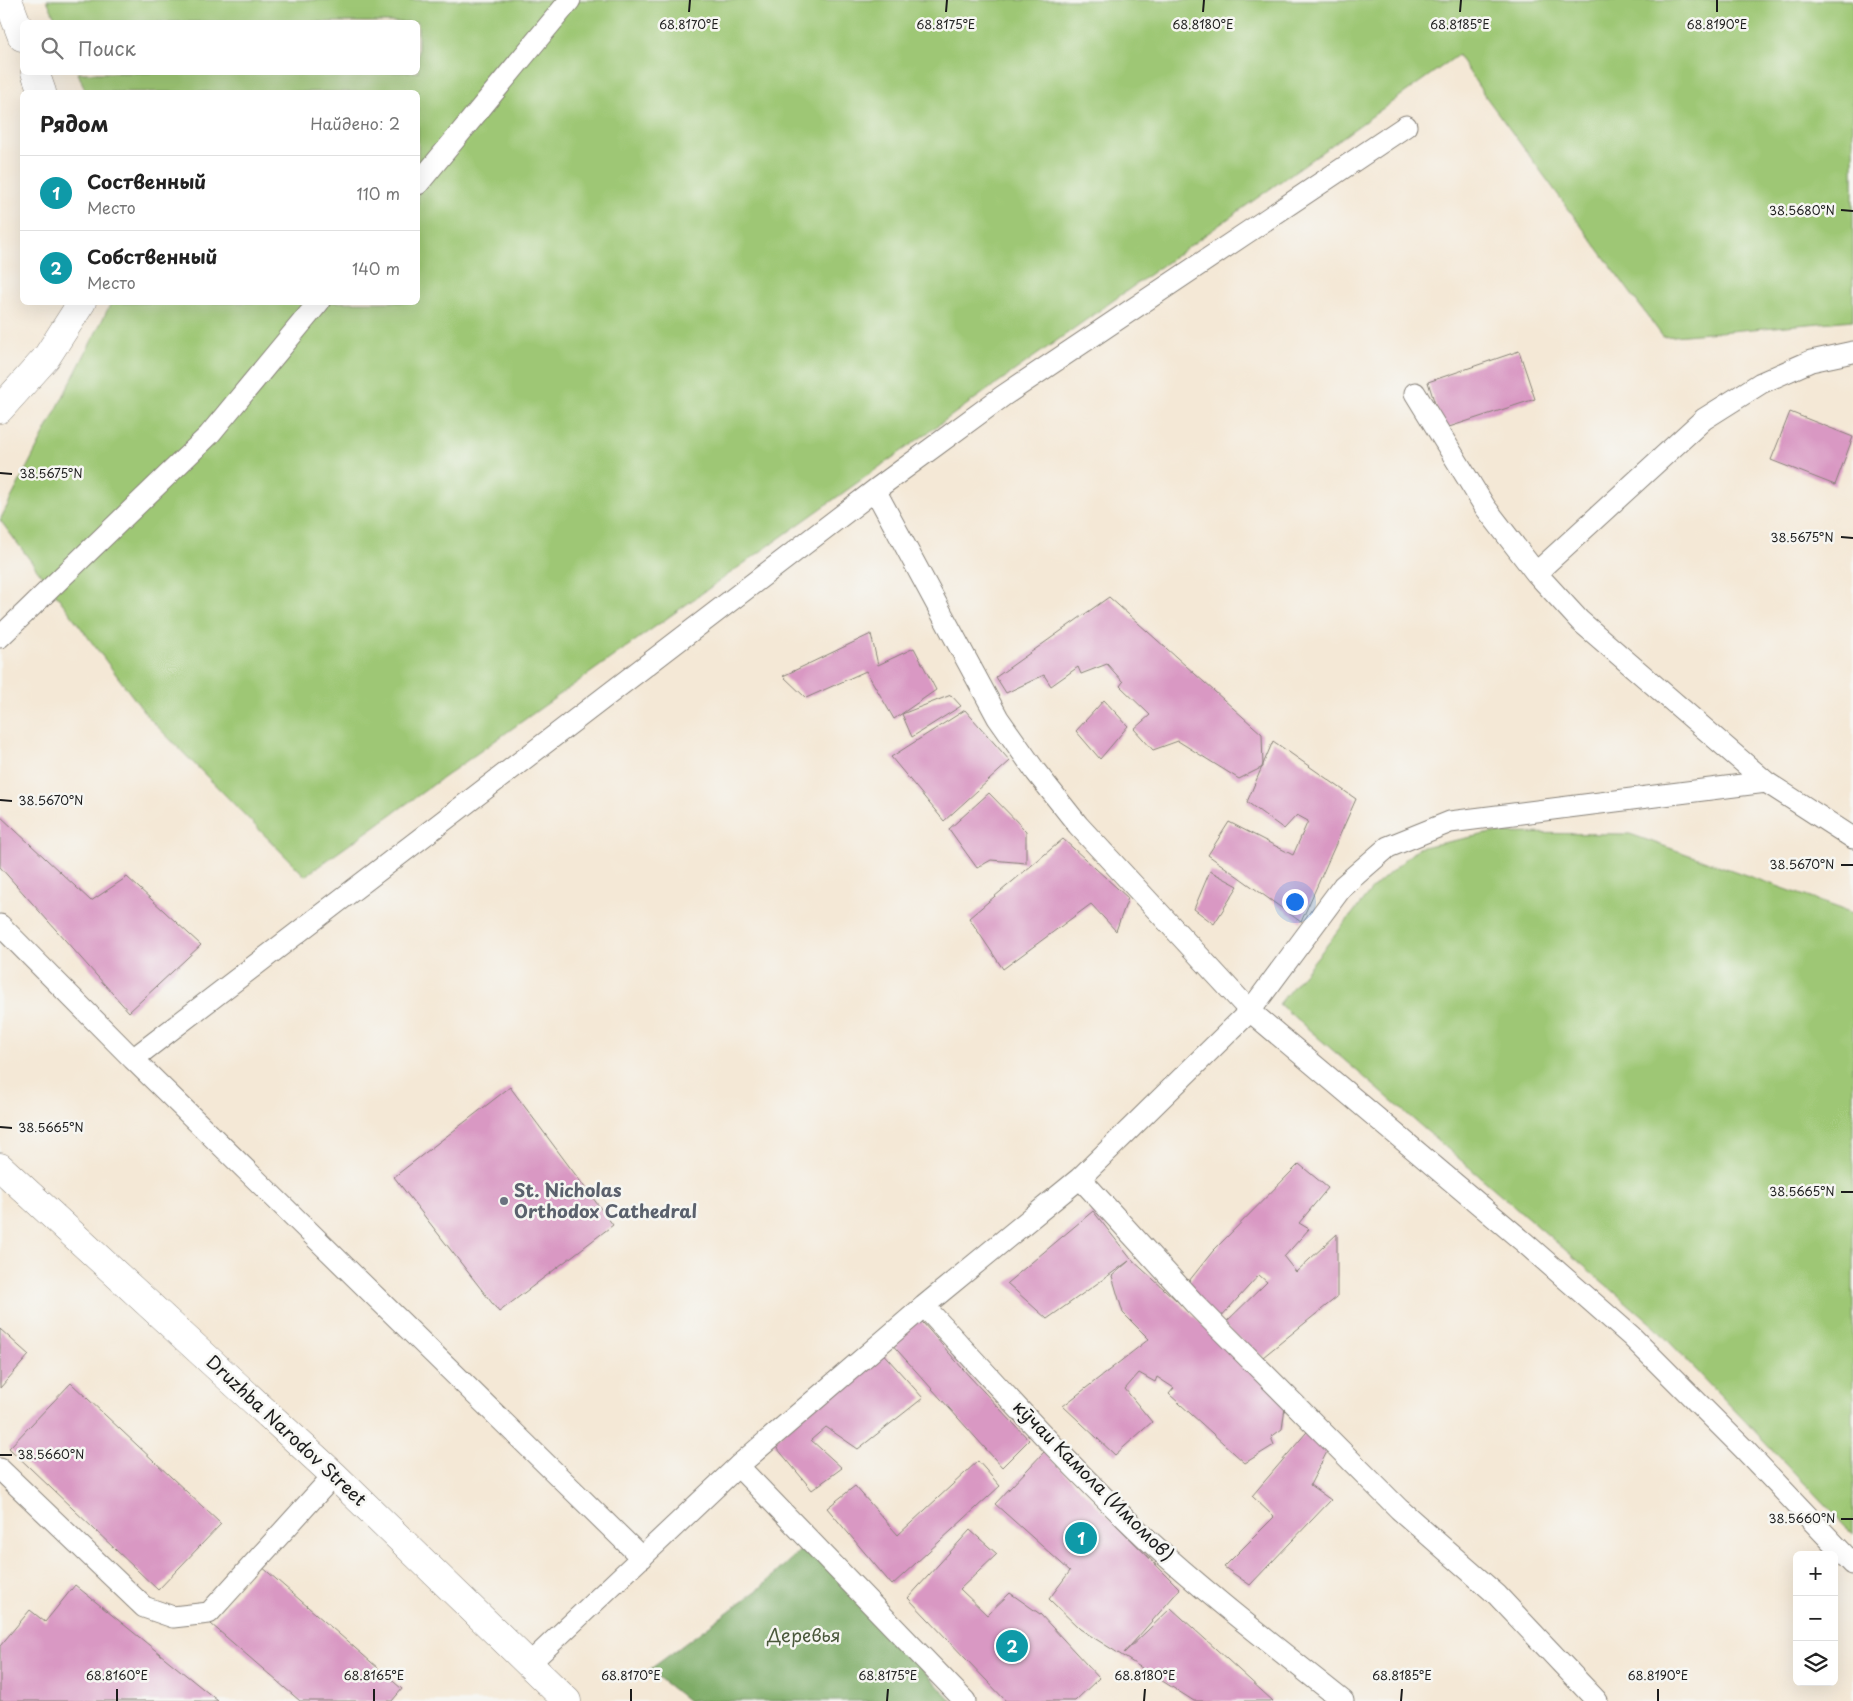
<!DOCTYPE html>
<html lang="ru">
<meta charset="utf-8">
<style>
:root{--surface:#fff;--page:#f2f2f2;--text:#222;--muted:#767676;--line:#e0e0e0;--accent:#2563eb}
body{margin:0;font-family:"Playpen Sans",sans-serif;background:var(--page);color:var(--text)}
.controls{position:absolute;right:15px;bottom:15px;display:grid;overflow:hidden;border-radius:8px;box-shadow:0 5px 20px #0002}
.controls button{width:45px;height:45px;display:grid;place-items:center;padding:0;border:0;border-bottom:1px solid var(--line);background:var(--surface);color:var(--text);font:25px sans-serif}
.you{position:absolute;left:1294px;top:901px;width:18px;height:18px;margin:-12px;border:4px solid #fff;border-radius:50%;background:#1a73e8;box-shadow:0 0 0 8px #1a73e833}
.badge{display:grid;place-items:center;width:32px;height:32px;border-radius:50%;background:var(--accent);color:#fff;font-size:16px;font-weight:700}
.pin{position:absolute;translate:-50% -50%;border:2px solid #fff;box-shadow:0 1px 5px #0006}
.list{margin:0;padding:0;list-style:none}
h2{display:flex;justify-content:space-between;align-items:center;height:65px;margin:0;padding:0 20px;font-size:21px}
h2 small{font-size:16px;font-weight:400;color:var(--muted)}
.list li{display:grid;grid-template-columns:32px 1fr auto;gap:15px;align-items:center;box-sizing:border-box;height:75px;padding:0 20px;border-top:1px solid var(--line)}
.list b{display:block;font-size:19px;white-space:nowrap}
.list p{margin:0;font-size:16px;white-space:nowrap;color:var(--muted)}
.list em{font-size:16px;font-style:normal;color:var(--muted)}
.icon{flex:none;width:28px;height:28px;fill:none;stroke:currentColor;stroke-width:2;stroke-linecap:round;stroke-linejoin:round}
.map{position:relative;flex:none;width:1853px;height:1701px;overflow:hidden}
.search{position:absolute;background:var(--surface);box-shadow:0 5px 20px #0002;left:20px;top:20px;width:400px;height:55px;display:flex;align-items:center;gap:12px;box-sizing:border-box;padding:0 18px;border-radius:8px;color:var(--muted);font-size:19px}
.panel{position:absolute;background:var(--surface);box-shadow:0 5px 20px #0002;left:20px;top:90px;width:400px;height:215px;border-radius:8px}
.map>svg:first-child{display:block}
.green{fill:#9ec774;stroke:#5d7248}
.forest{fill:#7eac66;stroke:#4d6441}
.building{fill:#d998c3}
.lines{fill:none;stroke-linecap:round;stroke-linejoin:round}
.service-casing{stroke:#888279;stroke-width:23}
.minor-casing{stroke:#888279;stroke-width:29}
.secondary-casing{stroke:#888279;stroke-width:29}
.service{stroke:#fff;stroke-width:21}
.minor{stroke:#fff;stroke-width:28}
.secondary{stroke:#fff;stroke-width:28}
.ticks{fill:none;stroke:#1c1c1c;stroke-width:2}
.worship-dot{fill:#6b7280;stroke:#f6f6f2;stroke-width:2}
.labels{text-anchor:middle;stroke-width:5;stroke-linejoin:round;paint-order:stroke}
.worship-label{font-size:18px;font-weight:bold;fill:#5b616d;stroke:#f6f6f2;text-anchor:start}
.street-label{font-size:18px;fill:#1c1c1c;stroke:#f6f6f2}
.park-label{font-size:18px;fill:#4a583b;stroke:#f6f6f2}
.ticks-label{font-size:12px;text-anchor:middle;fill:#1c1c1c;stroke:#f6f6f2;stroke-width:5;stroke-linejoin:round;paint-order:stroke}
</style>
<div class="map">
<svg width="1853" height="1701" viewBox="0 0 1853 1701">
<rect width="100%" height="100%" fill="#f6f6f2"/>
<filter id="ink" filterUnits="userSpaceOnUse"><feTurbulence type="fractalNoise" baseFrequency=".02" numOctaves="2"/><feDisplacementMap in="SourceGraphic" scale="10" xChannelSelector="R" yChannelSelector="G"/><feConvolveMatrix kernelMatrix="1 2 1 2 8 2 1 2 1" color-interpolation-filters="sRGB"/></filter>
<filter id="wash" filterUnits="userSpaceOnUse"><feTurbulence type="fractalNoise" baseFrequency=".0096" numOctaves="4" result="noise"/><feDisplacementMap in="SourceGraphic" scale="20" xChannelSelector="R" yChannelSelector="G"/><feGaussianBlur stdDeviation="1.12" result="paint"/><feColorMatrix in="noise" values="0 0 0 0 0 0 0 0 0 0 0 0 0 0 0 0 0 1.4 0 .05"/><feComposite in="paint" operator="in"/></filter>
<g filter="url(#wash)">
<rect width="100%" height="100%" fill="#f4e8d6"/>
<path class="green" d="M47 0H1853V320L1663 337 1483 93 1458 55 305 876 148 717 0 520 111 303 418 302V92H86L78 73 418 72V22H57Z
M1491 833 1630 834 1853 913V1534L1655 1327 1279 1004 1374 887 1418 848Z"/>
<path class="forest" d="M807 1544 952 1701H688L649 1670 759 1589Z"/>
<g id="blocks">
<path class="building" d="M1519 351 1535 399 1443 429 1428 382Z
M1790 412 1853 437 1835 485 1771 460Z
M1109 597 1262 734 1263 767 1239 779 1178 741 1153 750 1134 729 1150 715 1120 686 1123 682 1107 664 1081 674 1078 667 1051 686 1044 675 1006 693 996 677Z
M871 634 878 665 914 648 936 690 894 719 866 671 806 698 783 676Z
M951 695 961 706 912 737 902 714Z
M1104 700 1128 726 1100 759 1076 731Z
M965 710 1010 761 944 821 891 757Z
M1273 741 1356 799 1301 922 1208 855 1229 822 1293 855 1308 821 1297 815 1284 829 1247 802Z
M989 793 1026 831V863L991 860 977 868 949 829Z
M0 816 91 901 127 877 201 945 129 1012 0 867Z
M1063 839 1128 898 1116 931 1091 904 1003 969 969 918Z
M1210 871 1238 886 1214 924 1194 909Z
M510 1087 613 1225 499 1312 394 1177Z
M1299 1164 1328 1188 1299 1223 1309 1229 1284 1257 1296 1272 1337 1234V1297L1263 1357 1223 1325 1267 1282 1259 1275 1218 1320 1185 1286 1213 1251Z
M1093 1211 1131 1259 1286 1400 1282 1429 1271 1437 1274 1445 1245 1463 1169 1394 1174 1388 1157 1377 1155 1382 1139 1373 1125 1389 1152 1422 1115 1455 1063 1406 1149 1339 1123 1313 1112 1276 1129 1261 1047 1319 1007 1283Z
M917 1316 969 1376 1029 1440 1002 1467 889 1341Z
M0 1329 29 1355 0 1388Z
M879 1349 923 1398 858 1449 826 1427 811 1440 842 1468 812 1490 772 1442Z
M71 1383 221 1524 158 1590 9 1448Z
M1312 1426 1333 1440 1310 1485 1331 1500 1250 1585 1224 1567 1274 1517 1252 1496Z
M1044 1452 1180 1589 1124 1653 1171 1608 1273 1701H1194L1080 1629 1049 1599 1070 1571 995 1504Z
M978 1461 1000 1486 892 1585 827 1508 855 1486 898 1535Z
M970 1530 997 1554 960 1589 987 1615 1010 1593 1040 1614 1099 1678 1075 1701H1006L908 1598Z
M261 1566 402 1689 392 1701H300L211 1624Z
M75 1585 218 1701H0V1646L30 1610 45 1622Z"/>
</g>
</g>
<g filter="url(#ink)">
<use href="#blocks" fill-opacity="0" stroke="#888279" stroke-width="1"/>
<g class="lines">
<g class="service-casing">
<path id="service" d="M418 184 570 0
M1415 393 1485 507 1536 573 1704 419 1761 383 1811 361 1853 352
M875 490 998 718 1036 772 1078 825 1250 1011 1525 1243 1631 1336 1743 1448 1853 1564
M1536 573 1580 621 1766 782 1853 838
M0 637 209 435 319 302
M0 925 133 1059 875 490 1003 396 1406 126
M133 1059 642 1558
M1080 1178 1250 1011 1343 886 1388 847 1450 822 1766 782
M924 1306C997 1385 1068 1465 1147 1539 1209 1596 1277 1648 1343 1701
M738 1466 965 1701
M0 1469 144 1607 173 1617 209 1613 334 1475
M529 1664 738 1466 924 1306 1080 1178 1195 1304 1399 1509 1497 1595 1597 1701"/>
</g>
<g class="minor-casing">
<path id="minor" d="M8 0 22 37
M35 72 42 92
M0 409 46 358 82 302"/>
</g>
<g class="secondary-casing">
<path id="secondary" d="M0 1167 334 1475 567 1701"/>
</g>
<use href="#service" class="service"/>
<use href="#minor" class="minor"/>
<use href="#secondary" class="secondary"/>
</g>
</g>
<path class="ticks" d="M689 12 690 0M946 12 947 0M1203 12 1204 0M1460 12 1461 0M1717 12V0M1841 210 1853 211M0 473 12 474M1841 537 1853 538M0 800 12 801M1841 865H1853M0 1127 12 1128M1841 1192H1853M0 1455H12M1841 1519H1853M117 1701V1689M374 1701V1689M631 1701V1689M887 1701 888 1689M1144 1701 1145 1689M1401 1701 1402 1689M1658 1701V1689"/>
<circle class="worship-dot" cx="504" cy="1201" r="5"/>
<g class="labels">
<g class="worship-label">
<text x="514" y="1197">St. Nicholas<tspan x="514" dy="21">Orthodox Cathedral</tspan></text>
</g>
<g class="street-label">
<text transform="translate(286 1431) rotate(43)" y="6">Druzhba Narodov Street</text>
<text transform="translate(1093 1481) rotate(45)" y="6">кӯчаи Камола (Имомов)</text>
</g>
<g class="park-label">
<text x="804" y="1642">Деревья</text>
</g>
</g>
<g class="ticks-label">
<text x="689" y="29">68.8170°E</text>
<text x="946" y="29">68.8175°E</text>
<text x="1203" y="29">68.8180°E</text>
<text x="1460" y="29">68.8185°E</text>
<text x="1717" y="29">68.8190°E</text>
<text x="1802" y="215">38.5680°N</text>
<text x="51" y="478">38.5675°N</text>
<text x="1802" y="542">38.5675°N</text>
<text x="51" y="805">38.5670°N</text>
<text x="1802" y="869">38.5670°N</text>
<text x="51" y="1132">38.5665°N</text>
<text x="1802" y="1196">38.5665°N</text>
<text x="51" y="1459">38.5660°N</text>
<text x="1802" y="1523">38.5660°N</text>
<text x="117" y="1680">68.8160°E</text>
<text x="374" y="1680">68.8165°E</text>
<text x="631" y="1680">68.8170°E</text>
<text x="888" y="1680">68.8175°E</text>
<text x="1145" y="1680">68.8180°E</text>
<text x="1402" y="1680">68.8185°E</text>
<text x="1658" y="1680">68.8190°E</text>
</g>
</svg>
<div class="controls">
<button>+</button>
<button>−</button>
<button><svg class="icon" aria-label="layers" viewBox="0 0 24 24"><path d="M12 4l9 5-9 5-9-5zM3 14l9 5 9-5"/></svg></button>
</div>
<div class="you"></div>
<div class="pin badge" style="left:1081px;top:1538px;background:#0f9aa8">1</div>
<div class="pin badge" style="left:1012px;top:1646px;background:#0f9aa8">2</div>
<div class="search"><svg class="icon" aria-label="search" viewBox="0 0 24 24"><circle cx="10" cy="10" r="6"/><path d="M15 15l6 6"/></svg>Поиск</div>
<section class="panel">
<h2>Рядом<small>Найдено: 2</small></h2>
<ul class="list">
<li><span class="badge" style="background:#0f9aa8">1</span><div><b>Соственный</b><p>Место</p></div><em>110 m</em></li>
<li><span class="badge" style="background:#0f9aa8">2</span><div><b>Собственный</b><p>Место</p></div><em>140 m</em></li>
</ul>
</section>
</div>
